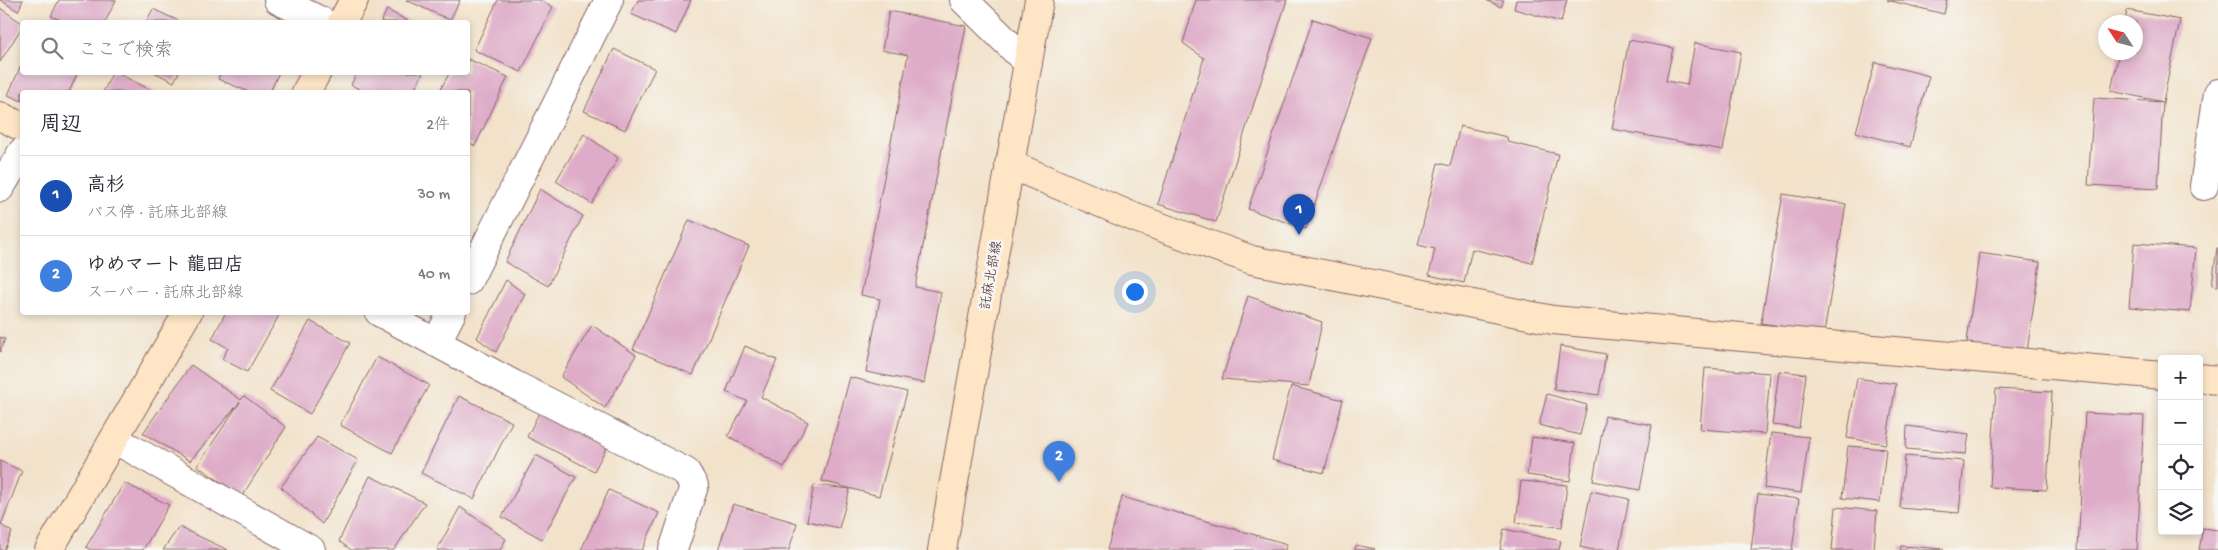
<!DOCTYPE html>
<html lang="ja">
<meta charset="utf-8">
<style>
:root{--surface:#fff;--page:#f7f7f7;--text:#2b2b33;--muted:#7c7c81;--line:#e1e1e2;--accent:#c8321e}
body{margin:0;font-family:"Gochi Hand","Klee One",sans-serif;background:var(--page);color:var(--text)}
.controls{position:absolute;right:15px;bottom:15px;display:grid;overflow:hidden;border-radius:5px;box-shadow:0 2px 8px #0003}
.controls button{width:45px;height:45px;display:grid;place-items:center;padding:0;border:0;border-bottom:1px solid var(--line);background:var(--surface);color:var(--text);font:25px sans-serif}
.compass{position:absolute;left:2098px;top:15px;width:45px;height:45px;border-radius:50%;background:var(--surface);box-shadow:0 2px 8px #0003;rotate:306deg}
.you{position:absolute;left:1134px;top:291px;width:18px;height:18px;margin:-12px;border:4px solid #fff;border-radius:50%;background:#1a73e8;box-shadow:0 0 0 8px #1a73e833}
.badge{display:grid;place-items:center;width:32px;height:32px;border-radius:50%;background:var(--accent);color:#fff;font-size:16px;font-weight:700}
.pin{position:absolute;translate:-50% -41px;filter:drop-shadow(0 1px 2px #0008)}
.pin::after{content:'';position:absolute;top:26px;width:18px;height:15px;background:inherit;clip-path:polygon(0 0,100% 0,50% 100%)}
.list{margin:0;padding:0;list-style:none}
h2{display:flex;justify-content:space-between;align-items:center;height:65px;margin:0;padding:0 20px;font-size:21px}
h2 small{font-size:16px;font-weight:400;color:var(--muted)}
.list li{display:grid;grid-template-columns:32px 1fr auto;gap:15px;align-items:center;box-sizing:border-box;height:80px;padding:0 20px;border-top:1px solid var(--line)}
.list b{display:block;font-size:19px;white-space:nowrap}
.list p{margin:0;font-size:16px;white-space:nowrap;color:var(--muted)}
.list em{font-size:16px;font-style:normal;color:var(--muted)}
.icon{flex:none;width:28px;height:28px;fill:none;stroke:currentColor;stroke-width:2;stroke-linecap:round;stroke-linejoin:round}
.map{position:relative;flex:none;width:2218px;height:550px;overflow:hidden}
.search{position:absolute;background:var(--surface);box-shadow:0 2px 8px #0003;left:20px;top:20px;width:450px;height:55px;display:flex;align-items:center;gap:12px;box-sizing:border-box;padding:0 18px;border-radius:5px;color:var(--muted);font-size:19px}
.panel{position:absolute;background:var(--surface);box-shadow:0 2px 8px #0003;left:20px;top:90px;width:450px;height:225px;border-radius:5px}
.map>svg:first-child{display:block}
.building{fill:#deacc8}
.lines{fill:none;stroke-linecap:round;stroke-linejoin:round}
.street-casing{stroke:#856363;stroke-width:30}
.secondary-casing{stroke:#856363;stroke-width:30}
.street{stroke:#fff;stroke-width:28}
.secondary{stroke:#fee5c5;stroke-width:28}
.labels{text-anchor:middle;stroke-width:5;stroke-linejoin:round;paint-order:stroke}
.street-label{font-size:14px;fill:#4a1f2b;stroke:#f6f6f2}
</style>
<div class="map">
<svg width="2218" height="550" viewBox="0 0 2218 550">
<rect width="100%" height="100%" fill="#f6f6f2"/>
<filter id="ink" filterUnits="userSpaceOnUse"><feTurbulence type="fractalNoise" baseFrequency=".02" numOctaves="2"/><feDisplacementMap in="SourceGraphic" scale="10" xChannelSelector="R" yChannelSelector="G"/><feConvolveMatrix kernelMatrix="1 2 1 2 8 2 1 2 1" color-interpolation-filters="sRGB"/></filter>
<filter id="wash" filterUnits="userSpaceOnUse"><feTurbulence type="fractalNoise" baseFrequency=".0096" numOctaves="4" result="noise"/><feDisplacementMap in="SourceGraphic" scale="20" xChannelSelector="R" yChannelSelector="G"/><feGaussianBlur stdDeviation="1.12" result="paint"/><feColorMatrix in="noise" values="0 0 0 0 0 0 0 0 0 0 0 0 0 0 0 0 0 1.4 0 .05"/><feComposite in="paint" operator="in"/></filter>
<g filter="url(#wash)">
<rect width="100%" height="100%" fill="#f2e2ca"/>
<g id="blocks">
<path class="building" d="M0 0H23L18 11Z
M59 0H116L105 22H65L51 16Z
M406 0H460L450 20Z
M498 0H540L553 7 521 72 474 50Z
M638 0H691L676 34 631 14Z
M1196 0H1287L1216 222 1158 204 1204 58 1183 43Z
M1486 0H1504L1501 7Z
M1516 0H1567L1561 22 1514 9Z
M1887 0H1947L1944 14Z
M0 8 22 23V27L0 62Z
M153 9 181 22H146Z
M387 10 410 22H381Z
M2127 10 2180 20 2163 102 2111 91 2119 52H2136V22H2125Z
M889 11 966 26 915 287 941 292 924 383 866 372 880 299 861 295 908 55 882 50Z
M1313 19 1372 38 1306 229 1248 209Z
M1629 40 1673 48 1666 81 1687 85 1695 43 1741 52 1723 150 1612 129Z
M614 49 655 69 625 130 584 111Z
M468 59 508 77 475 146 468 142V92H439L450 72H468Z
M1875 62 1929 76 1910 147 1856 132Z
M22 63V72H78L69 92H22V101L8 95Z
M113 72H115L155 92H103Z
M154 72H179L174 82Z
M221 72H279L270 92H249L218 79Z
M357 72H423L413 92H366L351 85Z
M2094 98 2163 102 2158 189 2088 185Z
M1460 126 1507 137 1508 142 1558 154 1532 263 1472 249 1464 283 1429 275 1435 249 1418 245 1438 163 1450 166Z
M584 134 618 158 592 204 556 181Z
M540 189 583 216 548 286 505 262Z
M1783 194 1846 204 1824 333 1761 323Z
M689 220 749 246 693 375 633 349Z
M2134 243 2196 248 2190 312 2129 307Z
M2217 248H2218V286L2212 285Z
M1979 253 2040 262 2026 358 1966 349Z
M506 280 525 294 496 352 477 338Z
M1248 296 1322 322 1309 386 1222 379Z
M226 312H281L247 372 222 359 228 348 212 339Z
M310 321 350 343 310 414 270 391Z
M592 325 636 355 605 408 561 377Z
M0 337 5 339 0 352Z
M745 346 777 360 761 397 808 422 784 467 728 436 747 401 726 392Z
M1560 346 1606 354 1599 395 1554 389Z
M377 357 429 385 392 453 340 425Z
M191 365 241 400 244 396 286 427 242 496 197 466 240 402 190 461 143 433Z
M1705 368 1770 373 1765 434 1700 429Z
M1779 371 1806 374 1799 428 1772 425Z
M850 377 907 392 879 496 822 481Z
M1857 378 1896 384 1886 444 1847 438Z
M1291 386 1343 400 1324 473 1272 460Z
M1996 389 2052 392 2047 490 1990 487Z
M1547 394 1587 405 1580 435 1539 425Z
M459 396 512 422 474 499 421 473Z
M540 411 608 445 594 471 527 437Z
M2085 413 2144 416 2137 550H2078Z
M1605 416 1652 425 1640 490 1593 481Z
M1907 426 1969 434 1966 454 1906 449Z
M1771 433 1809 437 1801 493 1764 488Z
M317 437 358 460 322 524 281 487Z
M1532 437 1575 443 1570 481 1527 475Z
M1848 446 1886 449 1880 502 1842 498Z
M536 455 576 477 542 539 502 517Z
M1905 456 1964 461 1959 513 1900 508Z
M0 461 22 471 1 525 12 532 4 550H0Z
M370 476 425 503 394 550H351L339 541Z
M1521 481 1567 485 1562 527 1516 523Z
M124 483 169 505 143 550H90L86 547Z
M814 485 850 489 839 528 807 521Z
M609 490 659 513 642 550H581Z
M1591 491 1629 499 1619 550H1593L1580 547Z
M1758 494 1799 499 1792 550H1751Z
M1122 497 1287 544 1285 550H1107Z
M733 504 797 523 789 550H718Z
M460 507 506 539 500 550H437Z
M1836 507 1877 511 1874 550H1832Z
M179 527 228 550H163Z
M2203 528 2218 530V550H2199Z
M1504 529 1561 541 1559 550H1500Z
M1356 545 1375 549 1374 550H1355Z
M1901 546 1944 549V550H1900Z"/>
</g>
</g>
<g filter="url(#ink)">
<use href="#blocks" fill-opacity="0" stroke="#856363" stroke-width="1"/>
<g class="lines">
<g class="street-casing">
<path id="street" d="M278 0 323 22
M964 0 1028 63
M2204 186 2218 93
M0 188 22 152
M468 281 609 0
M379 312 513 384 686 472 694 486 673 550
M436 343 452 312
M114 439 311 550"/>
</g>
<g class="secondary-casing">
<path id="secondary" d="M342 22 354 0
M306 92 317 72
M0 116 22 127
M1009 164 1136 218 1252 260 1553 320 2162 375
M2199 378 2218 380
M49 550 188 312
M942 550 1039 0"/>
</g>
<use href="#street" class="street"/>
<use href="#secondary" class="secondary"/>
</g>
</g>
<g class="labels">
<g class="street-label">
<text transform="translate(990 275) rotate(-80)" y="5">託麻北部線</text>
</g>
</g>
</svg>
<div class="controls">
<button>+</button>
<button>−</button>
<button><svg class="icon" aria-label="locate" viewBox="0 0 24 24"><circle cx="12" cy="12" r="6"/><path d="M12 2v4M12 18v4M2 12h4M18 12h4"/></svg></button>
<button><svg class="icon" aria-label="layers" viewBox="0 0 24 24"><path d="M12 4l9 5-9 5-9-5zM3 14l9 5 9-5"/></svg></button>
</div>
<svg class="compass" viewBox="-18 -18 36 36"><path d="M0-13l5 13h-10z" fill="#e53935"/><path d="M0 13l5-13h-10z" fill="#7c7c81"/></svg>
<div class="you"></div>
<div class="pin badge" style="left:1299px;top:235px;background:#1a4fb4">1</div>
<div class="pin badge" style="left:1059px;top:482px;background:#3f7fe0">2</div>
<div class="search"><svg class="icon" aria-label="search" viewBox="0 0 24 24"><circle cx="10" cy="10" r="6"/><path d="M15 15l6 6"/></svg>ここで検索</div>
<section class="panel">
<h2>周辺<small>2件</small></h2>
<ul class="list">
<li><span class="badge" style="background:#1a4fb4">1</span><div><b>高杉</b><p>バス停 · 託麻北部線</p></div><em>30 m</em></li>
<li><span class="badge" style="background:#3f7fe0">2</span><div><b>ゆめマート 龍田店</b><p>スーパー · 託麻北部線</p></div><em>40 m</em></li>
</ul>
</section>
</div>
